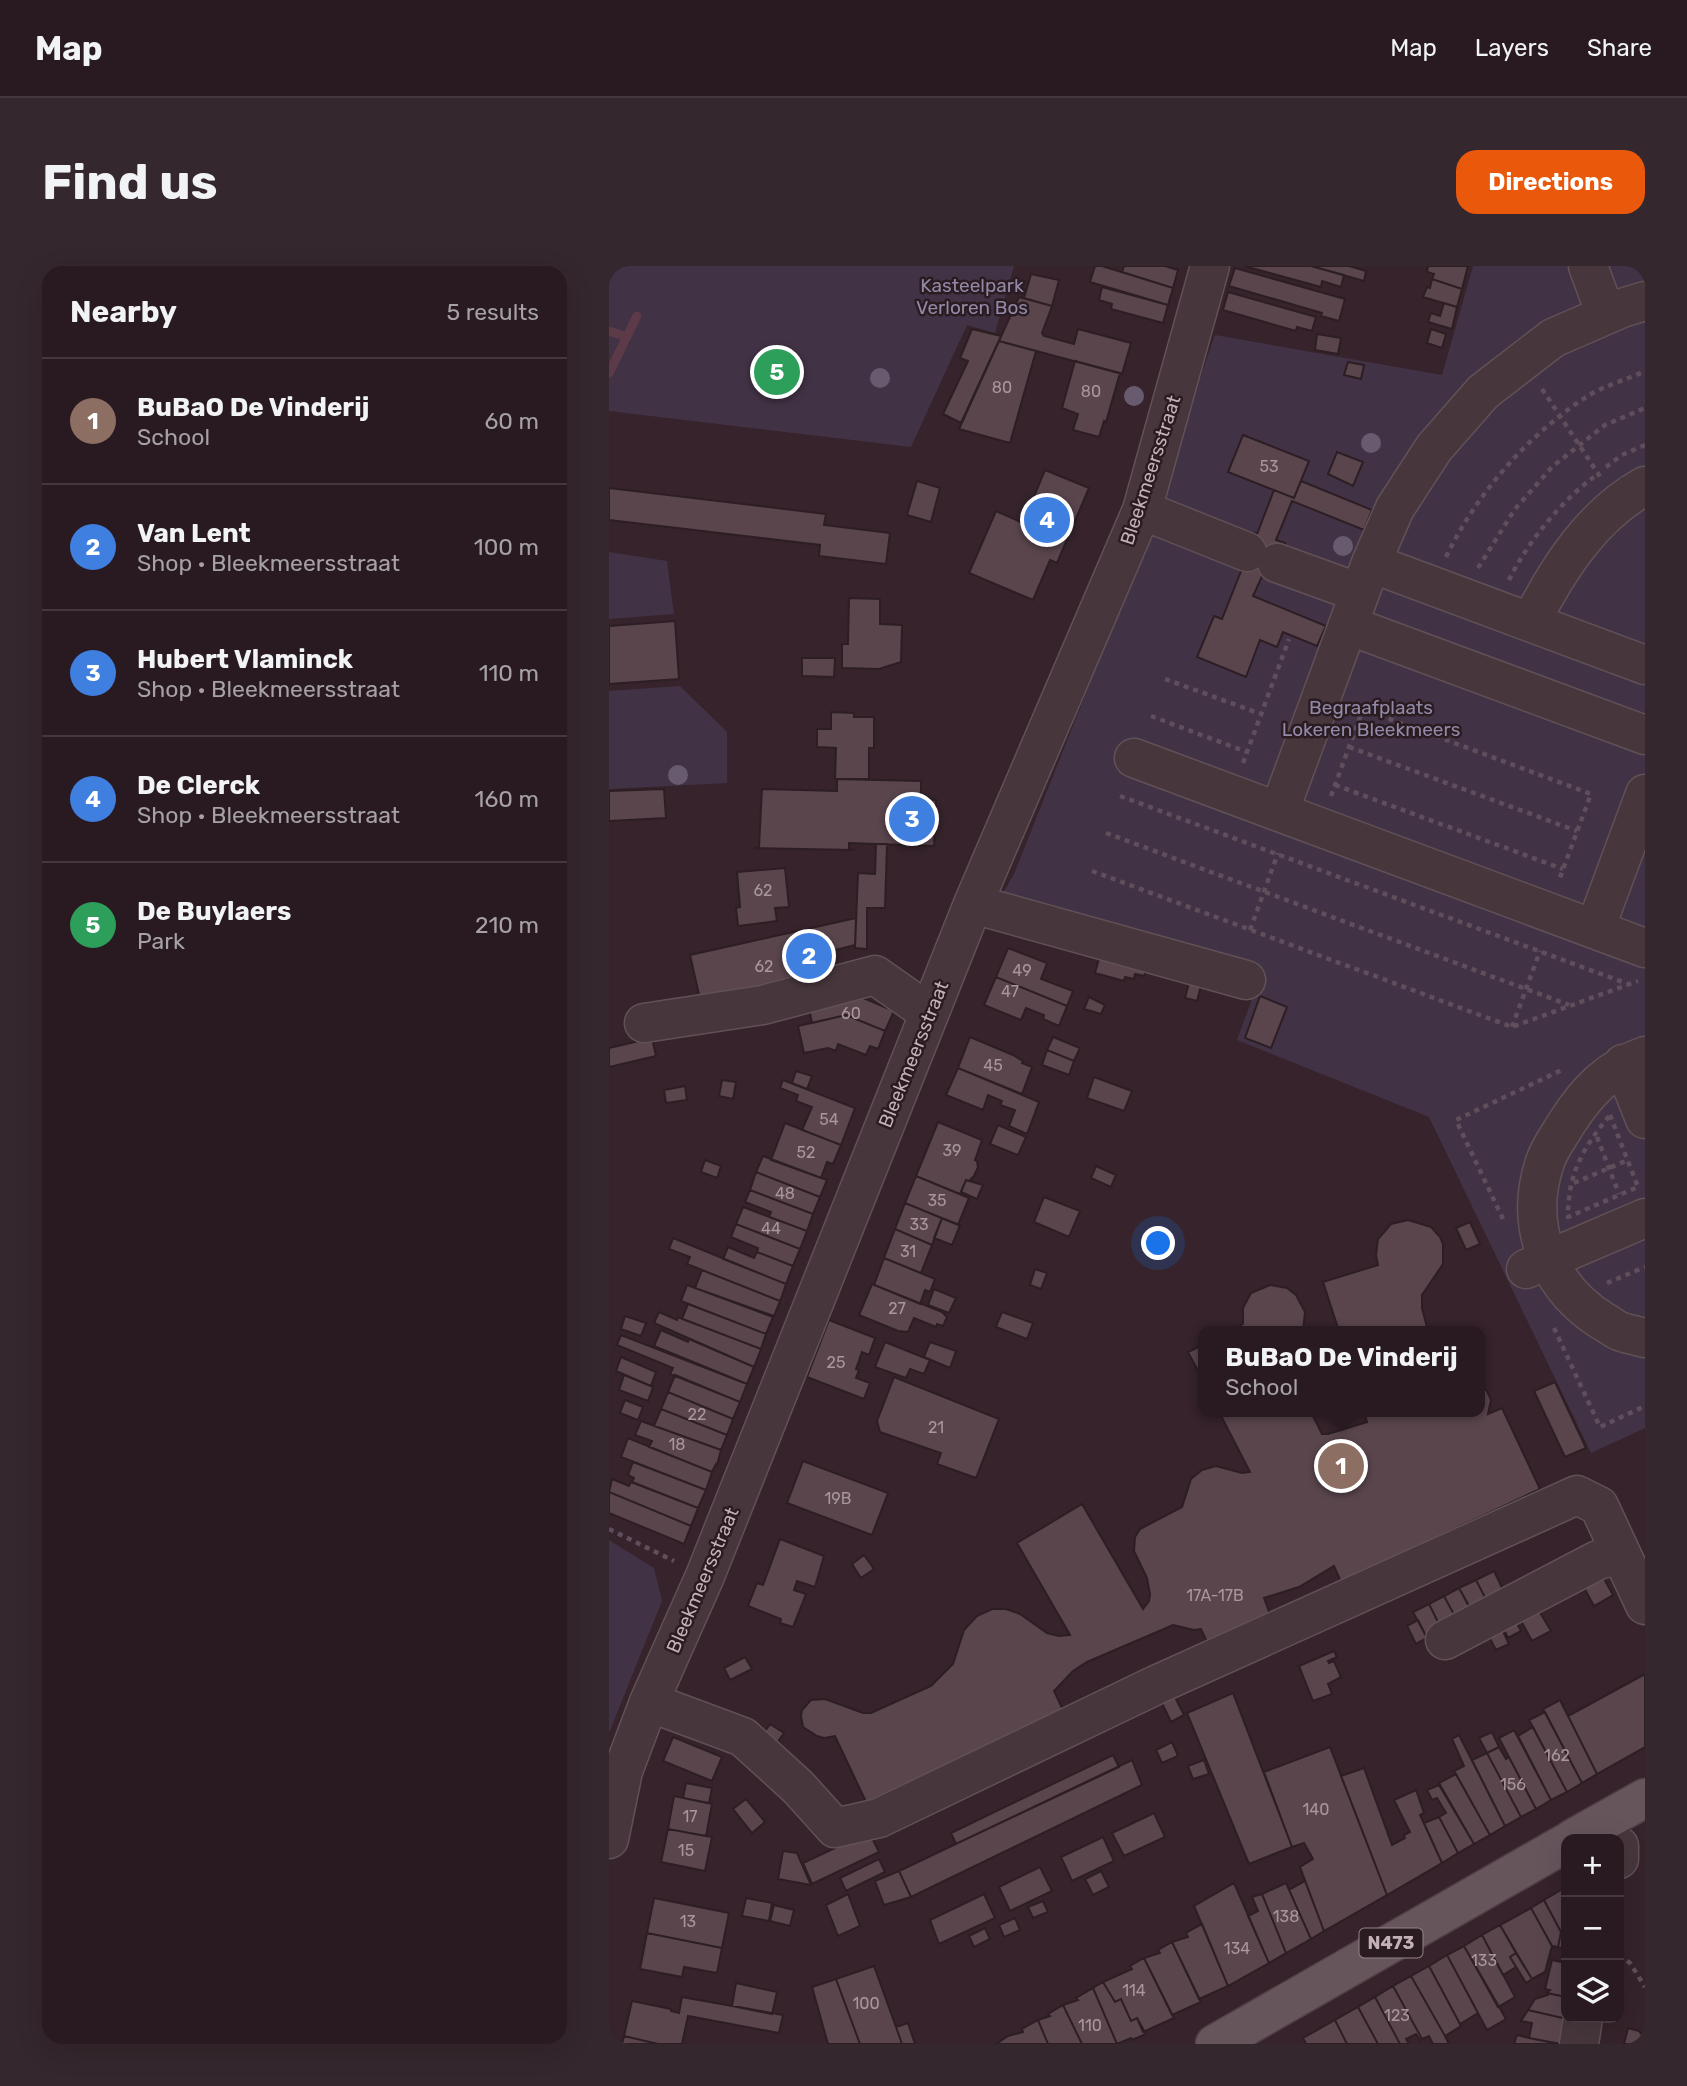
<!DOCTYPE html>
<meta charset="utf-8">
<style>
:root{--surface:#281a20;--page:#34272d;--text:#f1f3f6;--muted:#a5a1a5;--line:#44383e;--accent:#ea580c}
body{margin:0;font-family:Rubik,sans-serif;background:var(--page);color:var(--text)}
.controls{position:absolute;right:21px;bottom:21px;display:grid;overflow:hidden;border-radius:14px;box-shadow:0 7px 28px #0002}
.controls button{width:63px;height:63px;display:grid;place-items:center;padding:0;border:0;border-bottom:2px solid var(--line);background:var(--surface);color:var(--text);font:35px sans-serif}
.you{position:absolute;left:550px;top:978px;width:24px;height:24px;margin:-18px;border:5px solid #fff;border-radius:50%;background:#1a73e8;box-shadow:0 0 0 10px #1a73e833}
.badge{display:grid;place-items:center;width:46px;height:46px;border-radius:50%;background:var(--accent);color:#fff;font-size:23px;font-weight:700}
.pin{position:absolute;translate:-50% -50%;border:4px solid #fff;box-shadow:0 2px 7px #0006}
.popup{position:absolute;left:589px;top:1060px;width:287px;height:91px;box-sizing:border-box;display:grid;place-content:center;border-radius:14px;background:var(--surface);filter:drop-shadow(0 2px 5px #0005);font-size:23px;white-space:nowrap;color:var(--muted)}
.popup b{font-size:26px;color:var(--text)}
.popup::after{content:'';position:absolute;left:50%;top:100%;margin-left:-14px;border:14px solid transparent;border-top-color:var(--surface)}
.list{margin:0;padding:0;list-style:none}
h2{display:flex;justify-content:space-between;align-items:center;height:91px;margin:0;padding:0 28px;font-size:30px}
h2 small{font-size:23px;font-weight:400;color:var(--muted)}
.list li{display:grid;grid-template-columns:46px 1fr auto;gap:21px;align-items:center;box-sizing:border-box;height:126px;padding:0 28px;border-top:2px solid var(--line)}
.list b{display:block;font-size:26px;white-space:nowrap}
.list p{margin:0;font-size:23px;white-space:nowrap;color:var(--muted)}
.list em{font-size:23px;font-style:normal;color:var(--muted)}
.icon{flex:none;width:38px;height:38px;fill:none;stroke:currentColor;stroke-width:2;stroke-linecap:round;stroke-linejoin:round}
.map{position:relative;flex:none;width:1036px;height:1778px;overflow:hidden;border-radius:21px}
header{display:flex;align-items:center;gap:42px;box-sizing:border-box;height:98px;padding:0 35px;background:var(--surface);border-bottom:2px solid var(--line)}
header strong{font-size:33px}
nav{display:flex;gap:38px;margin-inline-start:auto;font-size:24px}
.intro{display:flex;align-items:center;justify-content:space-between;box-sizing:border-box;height:168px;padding:0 42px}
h1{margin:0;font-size:49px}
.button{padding:18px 32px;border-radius:21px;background:var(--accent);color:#fff;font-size:24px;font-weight:700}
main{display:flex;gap:42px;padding:0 42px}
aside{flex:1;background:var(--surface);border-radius:21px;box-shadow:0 7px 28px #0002}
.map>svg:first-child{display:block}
.green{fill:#423245}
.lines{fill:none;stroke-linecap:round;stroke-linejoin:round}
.stream{stroke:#5d3a48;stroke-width:9}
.building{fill:#5a454d;stroke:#2d1e24;stroke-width:2}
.minor-casing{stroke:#615157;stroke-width:41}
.major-casing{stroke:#504046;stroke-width:41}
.path{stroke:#604e5c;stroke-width:4.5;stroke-dasharray:5 5;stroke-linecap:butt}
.minor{stroke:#47373d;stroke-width:38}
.major{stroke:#67555c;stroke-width:38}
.tree{fill:#685b6f}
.labels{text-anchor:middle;stroke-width:5;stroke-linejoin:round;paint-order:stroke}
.number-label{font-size:16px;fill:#a9969c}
.shield{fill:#2b1c22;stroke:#95848a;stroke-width:2}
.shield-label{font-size:18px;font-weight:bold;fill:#c3b1b7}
.park-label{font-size:19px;fill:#9189a7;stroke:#2b1c22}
.street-label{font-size:19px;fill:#c3b1b7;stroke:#2b1c22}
</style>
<header>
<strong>Map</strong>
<nav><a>Map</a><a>Layers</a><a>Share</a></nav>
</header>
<div class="intro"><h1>Find us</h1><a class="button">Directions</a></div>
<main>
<aside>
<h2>Nearby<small>5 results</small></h2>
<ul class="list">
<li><span class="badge" style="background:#8d6e63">1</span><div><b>BuBaO De Vinderij</b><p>School</p></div><em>60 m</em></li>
<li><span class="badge" style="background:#3f7fe0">2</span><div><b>Van Lent</b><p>Shop · Bleekmeersstraat</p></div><em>100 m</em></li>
<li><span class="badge" style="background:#3f7fe0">3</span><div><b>Hubert Vlaminck</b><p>Shop · Bleekmeersstraat</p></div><em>110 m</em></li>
<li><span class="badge" style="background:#3f7fe0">4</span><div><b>De Clerck</b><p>Shop · Bleekmeersstraat</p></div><em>160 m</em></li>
<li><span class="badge" style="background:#2e9e5b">5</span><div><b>De Buylaers</b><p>Park</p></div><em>210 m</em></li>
</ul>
</aside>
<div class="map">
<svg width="1036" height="1778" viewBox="0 0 1036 1778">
<rect width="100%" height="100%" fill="#36232b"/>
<path class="green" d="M0 0H405L386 67 358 59 302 181 0 145Z
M864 0H1036V1162L982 1187 820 851 628 774 653 706 390 634 405 608 504 359 606 69 833 109Z
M0 286 58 295 65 348 0 353Z
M71 420 118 466V517L0 523V425Z
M0 1274 45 1302 53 1335 0 1467Z"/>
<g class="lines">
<path class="stream" d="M0 65 18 71
M0 107 28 50"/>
</g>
<path class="building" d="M486 0H493L564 22 559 39 481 16Z
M515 0H556L569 4 564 22 513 6Z
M635 0H702L735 9 732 21 713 15 712 21Z
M702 0H740L757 5 755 15Z
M819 0H859L853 23 823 13 825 8 818 6Z
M626 2 736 33 730 55 712 50 713 47 620 20Z
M422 8 450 14 443 40 415 32Z
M823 13 853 23 848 41 814 31 818 21 821 22Z
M493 21 559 39 554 57 502 43 503 38 490 34Z
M619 26 707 51 703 65 688 61 687 65 614 44Z
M410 31 443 40 433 67 435 70 465 78 469 63 522 77 513 108 390 75Z
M835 37 848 41 843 63 819 56 822 47 831 50Z
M363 63 392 70 352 157 334 148 359 95 351 92Z
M822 63 837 68 833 82 818 77Z
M708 68 732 72 729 88 706 84Z
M390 75 427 85 401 177 350 163Z
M466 95 511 107 497 156 495 155 490 171 464 164 469 148 453 142Z
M739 96 755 99 752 113 735 109Z
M634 169 700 195 685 232 619 206Z
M728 186 754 196 744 220 719 208Z
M436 204 480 222 448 297 441 294 424 334 360 307 387 245 414 257Z
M308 215 331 222 322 256 298 249Z
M692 215 763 244 755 264 683 235 667 274 676 277 663 309 655 306 644 330 717 360 708 380 674 366 668 381 651 374 637 411 588 391 605 350 613 353 636 295 634 294 646 267 648 268 665 224 685 232Z
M0 222 217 248 215 259 281 267 277 298 210 290 211 279 0 254Z
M240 332 271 333V358L293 359 292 396 270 403 233 402V378H239Z
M66 355 70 413 0 418V360Z
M193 392H226L225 411 193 410Z
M222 446 245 447V451H265V482H260V513H226L227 482 208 481V463H222Z
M228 513 312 515V533L327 534 325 580 240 577V583L246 584 145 582 150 581 153 523 228 525Z
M55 523 57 552 0 555V525Z
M267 578H278L276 642H258V683L246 682 249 607 266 608Z
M176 602 180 641 166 642 168 655 129 660 127 642 131 641 128 606Z
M247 652 246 679 223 685 229 711 93 742 81 689Z
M399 682 438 697 432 713 464 725 458 740 387 711Z
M491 689 538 702 535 710 526 708 525 713 516 711 515 715 486 707Z
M387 711 458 740 450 760 434 753 435 749 417 742 412 754 375 739Z
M581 713 593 716 588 735 576 732Z
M245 728 285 745 276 765 237 749 203 757 200 743Z
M651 730 678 741 662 782 636 772Z
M480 731 496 739 492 748 475 743Z
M237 749 276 765 269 783 261 780 257 789 229 778 227 785 219 782 195 787 189 760Z
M361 771 404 789 414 795 413 797 423 801 413 828 349 802Z
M444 771 471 782 465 795 438 784Z
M43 772 47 790 0 801V782Z
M438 784 465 795 460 809 433 799Z
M349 802 430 836 418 868 400 860 406 844 391 839 393 835 379 829 374 844 337 829Z
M187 805 203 810 198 823 183 817Z
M485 811 523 825 515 845 478 832Z
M113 814 127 816 124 833 110 830Z
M174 814 246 842 232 879 193 864 203 841 187 835 189 829 171 822Z
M76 820 78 834 57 837 55 824Z
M329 856 373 874 366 894 368 895 369 901 365 910 360 915 357 914 351 928 307 910Z
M176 857 232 879 224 898 218 896 212 912 162 894Z
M389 859 417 871 409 889 381 878Z
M154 890 218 914 211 931 147 906Z
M96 894 112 900 108 912 92 906Z
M487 900 507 909 502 921 482 912Z
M147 906 211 931 204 948 141 924Z
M307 910 360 932 349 959 296 937Z
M357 914 374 919 368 933 352 926Z
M141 924 204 948 198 965 160 951 162 946 136 936Z
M435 931 471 945 460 971 425 956Z
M296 937 333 952 323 979 286 963Z
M134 941 198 965 191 983 127 958Z
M333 952 351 959 343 979 325 972Z
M799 954 822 961 831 971 834 978V998L813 1029V1042L819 1065H730L714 1016 769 999 767 989 769 973 782 958Z
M861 956 871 978 857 984 847 962Z
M127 958 191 983 184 1000 148 986 149 982 122 971Z
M286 963 323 979 312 1007 275 992Z
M64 972 177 1018 173 1030 171 1035 78 998 81 991 60 983Z
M119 981 145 992 148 986 184 1000 177 1018 114 993Z
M275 992 326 1013 321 1026 316 1024 311 1038 265 1019Z
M426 1003 438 1007 432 1023 421 1019Z
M93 1004 171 1035 165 1050 86 1022Z
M263 1018 333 1046 338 1051 334 1060 328 1058 327 1061 305 1052 299 1066 289 1065 250 1049Z
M78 1019 164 1051 157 1068 72 1035Z
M661 1019 678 1022 687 1029 696 1046 694 1065H620L634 1058V1042L642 1027Z
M325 1023 347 1032 340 1047 319 1039Z
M79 1038 157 1068 152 1083 73 1053Z
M50 1046 68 1054 69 1051 152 1083 145 1101 45 1057Z
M393 1046 424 1057 418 1073 387 1061Z
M16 1050 37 1057 32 1070 12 1063Z
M220 1054 266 1072 260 1089 253 1086 247 1103 250 1104 247 1112 261 1117 255 1133 198 1111Z
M52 1064 79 1076 80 1073 145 1101 138 1118 45 1080Z
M12 1069 138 1118 131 1136 61 1108 64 1102 8 1079Z
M276 1076 321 1094 315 1108 301 1103 297 1112 266 1101Z
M321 1076 347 1085 341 1102 315 1091Z
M594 1079V1114L579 1086Z
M12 1091 47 1106 42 1120 7 1105Z
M15 1109 44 1121 39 1135 10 1124Z
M66 1109 131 1136 124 1153 59 1126Z
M285 1111 390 1153 367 1212 328 1198 332 1187 271 1166 268 1155Z
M946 1116 977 1182 956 1191 925 1125Z
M870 1119 878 1125 882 1134 879 1148 893 1142 931 1223 732 1316 725 1300 690 1321 655 1332 661 1348 599 1378 592 1363 585 1364 564 1359 478 1396 464 1405 445 1425 455 1446 258 1538 226 1470 215 1472 208 1470 194 1461 192 1450 193 1444 202 1434 216 1433 254 1447H262L322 1420 344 1398 355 1364 368 1350 383 1343H397L411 1348 438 1367 450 1370 461 1369 408 1277 473 1238 534 1343 540 1335 541 1328 538 1312 525 1285 526 1271 531 1263 573 1241 582 1213 593 1204 607 1200 633 1207 641 1206 610 1146H702L713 1168H719L758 1156 755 1146H870Z
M59 1126 124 1153 118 1169 52 1143Z
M16 1134 34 1141 29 1154 11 1147Z
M52 1143 118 1169 112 1184 45 1160Z
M32 1155 112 1184 108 1199 107 1198 103 1206 40 1181 43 1175 26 1169Z
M19 1172 103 1206 97 1224 12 1191Z
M194 1195 279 1227 263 1269 178 1237Z
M24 1196 97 1224 89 1242 23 1216 25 1212 19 1209Z
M3 1213 20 1220 22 1216 89 1242 82 1260 0 1226Z
M0 1226 82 1260 75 1278 0 1247Z
M171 1273 215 1290 206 1321 188 1315 185 1324 197 1328 184 1361 171 1357 172 1353 139 1340 148 1317 154 1319Z
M255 1289 265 1303 252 1312 243 1298Z
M885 1305 897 1330 880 1339 867 1314Z
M992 1307 1004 1329 985 1340 973 1318Z
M867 1314 880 1339 864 1347 850 1322Z
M850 1322 864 1348 849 1356 835 1330Z
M835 1330 849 1356 833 1364 820 1338Z
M820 1338 833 1364 818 1372 804 1346Z
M929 1343 942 1365 923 1375 911 1353Z
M905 1351 912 1365 899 1372 892 1357Z
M809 1354 818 1372 807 1378 798 1360Z
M891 1359 900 1378 887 1384 877 1365Z
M725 1385 728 1391 719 1395 720 1397 725 1395 732 1411 719 1418 723 1428 704 1435 690 1400Z
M136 1391 143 1403 121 1414 115 1402Z
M1036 1408V1481L988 1508 959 1450Z
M564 1427 575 1449 562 1456 551 1433Z
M624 1427 683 1581 640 1598 578 1447Z
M951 1434 988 1508 973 1517 934 1443Z
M936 1446 973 1517 958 1526 920 1454Z
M161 1458 175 1467 168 1477 154 1468Z
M924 1461 958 1526 942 1534 909 1470Z
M905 1464 942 1534 927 1543 890 1472Z
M883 1466 890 1481 878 1487 870 1472Z
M850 1469 896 1560 881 1569 845 1505 855 1500 843 1473Z
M64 1471 113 1491 103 1515 54 1495Z
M563 1476 569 1490 553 1497 547 1484Z
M721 1481 778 1629 715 1665 691 1601 704 1593 695 1577 683 1581 655 1506Z
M890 1481 897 1493 900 1491 927 1543 912 1551 878 1487Z
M878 1487 912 1551 896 1560 863 1494Z
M504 1489 510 1501 347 1578 342 1567Z
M523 1494 533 1519 302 1631 290 1605Z
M595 1494 600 1508 584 1513 579 1500Z
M755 1502 783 1579 796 1572 795 1569 801 1566 785 1534 807 1524 815 1547 811 1549 833 1597 778 1629 732 1510Z
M847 1508 881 1569 865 1578 830 1517Z
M77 1517 103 1522 100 1537 74 1532Z
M830 1519 865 1578 849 1587 830 1551 837 1547 828 1532 823 1534 818 1524Z
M65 1530 103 1538 97 1570 59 1563Z
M137 1533 156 1556 143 1567 124 1543Z
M545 1547 556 1571 515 1590 503 1567Z
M830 1551 849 1587 833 1597 815 1557Z
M59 1563 103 1571 96 1605 52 1596Z
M260 1566 270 1586 203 1618 194 1597Z
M494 1571 505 1595 463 1615 452 1591Z
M174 1585 188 1587 202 1619 169 1613Z
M270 1593 276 1606 237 1625 231 1612Z
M431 1601 443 1625 401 1645 390 1621Z
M290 1605 302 1631 275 1639 266 1615Z
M492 1605 500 1621 484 1629 476 1613Z
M696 1615 715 1665 702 1673 680 1624Z
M625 1617 660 1697 619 1720 585 1640Z
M677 1617 702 1673 677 1687 653 1628Z
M957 1621V1684L949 1681 952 1666 935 1634Z
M239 1628 251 1660 229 1670 217 1639Z
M375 1628 386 1652 330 1678 321 1654Z
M653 1628 677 1687 660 1697 639 1650 649 1645 643 1631Z
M45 1632 120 1647 113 1682 38 1667Z
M137 1632 163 1637 160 1655 133 1650Z
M935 1634 952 1666 949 1681 943 1680 922 1642Z
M434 1635 439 1646 424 1652 419 1641Z
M165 1639 185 1644 181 1660 161 1655Z
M922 1642 943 1680 936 1706 923 1713 891 1659Z
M406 1652 411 1664 395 1671 390 1659Z
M593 1658 619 1720 590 1733 563 1676 579 1671 577 1667Z
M891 1659 907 1687 901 1691 907 1701 894 1709 873 1669Z
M376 1662 381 1673 365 1681 360 1670Z
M38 1667 113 1682 108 1707 75 1701 73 1711 31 1703Z
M873 1669 906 1731 889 1741 855 1680Z
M563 1676 592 1736 563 1749 535 1692 551 1687 549 1684Z
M855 1680 897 1753 878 1764 838 1689Z
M954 1683 957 1684V1731L938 1727 941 1724 936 1723 943 1694 952 1696Z
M907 1687 923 1713 917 1717 901 1691Z
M838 1689 869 1747 851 1758 820 1700Z
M535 1692 565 1752 534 1766 528 1752 522 1755 512 1733 506 1736 494 1716 523 1703 521 1700Z
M265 1700 287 1761 293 1778H251L227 1713Z
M820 1700 852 1760 836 1770 802 1710Z
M802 1710 836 1770 840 1778H824L820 1770 813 1773 784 1720Z
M227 1713 251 1778H219L203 1721Z
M494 1716 506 1736 512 1733 522 1755 528 1752 537 1768 523 1774 522 1772 508 1778 484 1722Z
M127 1717 168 1726 163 1748 123 1740Z
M784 1720 813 1773 811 1774 807 1768 797 1773 800 1778H791L766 1731Z
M484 1722 508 1778H473L454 1739 469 1734 467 1732Z
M938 1727 957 1731 958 1753 919 1744 926 1733 939 1729Z
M73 1731 174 1749 170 1767 79 1750 73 1778H49L15 1770 23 1735 62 1743V1745L70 1747Z
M766 1731 791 1778H769L749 1741Z
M454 1739 473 1778H439L429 1754 441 1750 439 1748Z
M749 1741 769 1778H738L726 1754Z
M919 1744 958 1753 952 1778 920 1772 923 1757 912 1755Z
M429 1754 439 1778H387L399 1770 414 1766 413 1763Z
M726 1754 738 1778H697L694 1772Z
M299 1757 306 1778H293L287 1761Z
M1019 1762 1030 1765 1036 1773V1778H1015Z
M908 1769 920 1772 950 1778H905Z
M15 1770 49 1778H13Z"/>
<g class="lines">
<g class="minor-casing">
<path id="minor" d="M979 0 997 49
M533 244 638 286
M668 297 751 327
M762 297 786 242 825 182 874 126 944 72 1013 42 1036 35
M922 356C948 304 983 249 1036 220
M1036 399 762 297 739 359 1036 469
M525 492 1036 682
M670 546 739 359
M364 638 637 714
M986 663 1036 528
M35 757 154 739 266 709 320 747
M1036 790C999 803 978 825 957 858 950 870 940 883 936 896 915 958 938 1019 992 1054 998 1057 1004 1062 1010 1065 1019 1068 1028 1070 1036 1072
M1014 798 1036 853
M917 1003 1036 952
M836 1374 989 1294 1012 1288
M40 1436 134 1471 189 1521 226 1562 270 1552 547 1419 968 1229 990 1240 1036 1339
M0 1573 14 1505 40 1436 96 1310 364 638 533 244 601 0
M1010 1580V1593
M970 1778 974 1752"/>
</g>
<g class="major-casing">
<path id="major" d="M963 1573 1036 1532
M606 1778 957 1577"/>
</g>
<path class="path" d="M0 1 5 0
M933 123 992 212
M997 201 1013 189 1036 179
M837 291C868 227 918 170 977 131 994 120 1017 114 1036 105
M869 302 906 243 944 200 996 159 1036 142
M900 314C918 277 952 235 985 211
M556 413 652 448
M542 450 638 486
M740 481 968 565
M634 497 680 373
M726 519 954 603
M511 530 1019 718
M722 530 754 443 982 528 950 614
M497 567 960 739
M483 605 903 761 1029 715
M641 664 669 587
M903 761 931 685
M1001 849 1029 921 959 951C959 907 974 882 1001 849Z
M988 871 1010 928
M965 917 1019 894
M894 953 847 854 955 803
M998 1017 1036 1001
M945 1062 991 1161 1036 1140
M0 1263 65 1295
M1010 1689 1021 1697 1036 1721"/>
<use href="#minor" class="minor"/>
<use href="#major" class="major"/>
</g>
<g class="tree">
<circle cx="271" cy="112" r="10"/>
<circle cx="525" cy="130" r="10"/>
<circle cx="762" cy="177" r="10"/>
<circle cx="734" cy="280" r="10"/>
<circle cx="69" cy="509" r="10"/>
</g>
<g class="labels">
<g class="number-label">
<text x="393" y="127">80</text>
<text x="482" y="131">80</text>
<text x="660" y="206">53</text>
<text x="154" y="630">62</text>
<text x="155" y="706">62</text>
<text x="413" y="710">49</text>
<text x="401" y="731">47</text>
<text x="242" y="753">60</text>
<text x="384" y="805">45</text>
<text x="220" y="859">54</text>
<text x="343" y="890">39</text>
<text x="197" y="892">52</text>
<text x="176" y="933">48</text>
<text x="328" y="940">35</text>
<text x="310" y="964">33</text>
<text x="162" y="968">44</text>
<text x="299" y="991">31</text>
<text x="288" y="1048">27</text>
<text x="227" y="1102">25</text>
<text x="88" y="1154">22</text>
<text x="327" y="1167">21</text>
<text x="68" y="1184">18</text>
<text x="229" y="1238">19B</text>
<text x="606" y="1335">17A-17B</text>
<text x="948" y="1495">162</text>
<text x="904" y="1524">156</text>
<text x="707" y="1549">140</text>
<text x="81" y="1556">17</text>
<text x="77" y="1590">15</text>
<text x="677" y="1656">138</text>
<text x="79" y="1661">13</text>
<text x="628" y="1688">134</text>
<text x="875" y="1700">133</text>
<text x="525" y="1730">114</text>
<text x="257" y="1743">100</text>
<text x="788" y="1755">123</text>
<text x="481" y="1765">110</text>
</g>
<rect class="shield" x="750.5" y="1662.5" width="63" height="29" rx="5"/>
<g class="shield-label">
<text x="782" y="1683">N473</text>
</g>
<g class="park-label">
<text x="363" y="26">Kasteelpark<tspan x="363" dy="22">Verloren Bos</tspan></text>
<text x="762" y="448">Begraafplaats<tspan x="762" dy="22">Lokeren Bleekmeers</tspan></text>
</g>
<g class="street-label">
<text transform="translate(541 204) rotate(-72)" y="7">Bleekmeersstraat</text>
<text transform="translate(304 788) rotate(-68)" y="7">Bleekmeersstraat</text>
<text transform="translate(93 1314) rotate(-67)" y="7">Bleekmeersstraat</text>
</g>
</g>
</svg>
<div class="controls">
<button>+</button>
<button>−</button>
<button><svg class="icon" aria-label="layers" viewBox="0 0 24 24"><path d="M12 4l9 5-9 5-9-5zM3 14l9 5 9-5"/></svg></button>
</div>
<div class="you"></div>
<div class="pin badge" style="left:732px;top:1200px;background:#8d6e63">1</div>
<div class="popup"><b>BuBaO De Vinderij</b>School</div>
<div class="pin badge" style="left:200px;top:690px;background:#3f7fe0">2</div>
<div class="pin badge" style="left:303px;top:553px;background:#3f7fe0">3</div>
<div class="pin badge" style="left:438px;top:254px;background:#3f7fe0">4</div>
<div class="pin badge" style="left:168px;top:106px;background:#2e9e5b">5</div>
</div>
</main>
